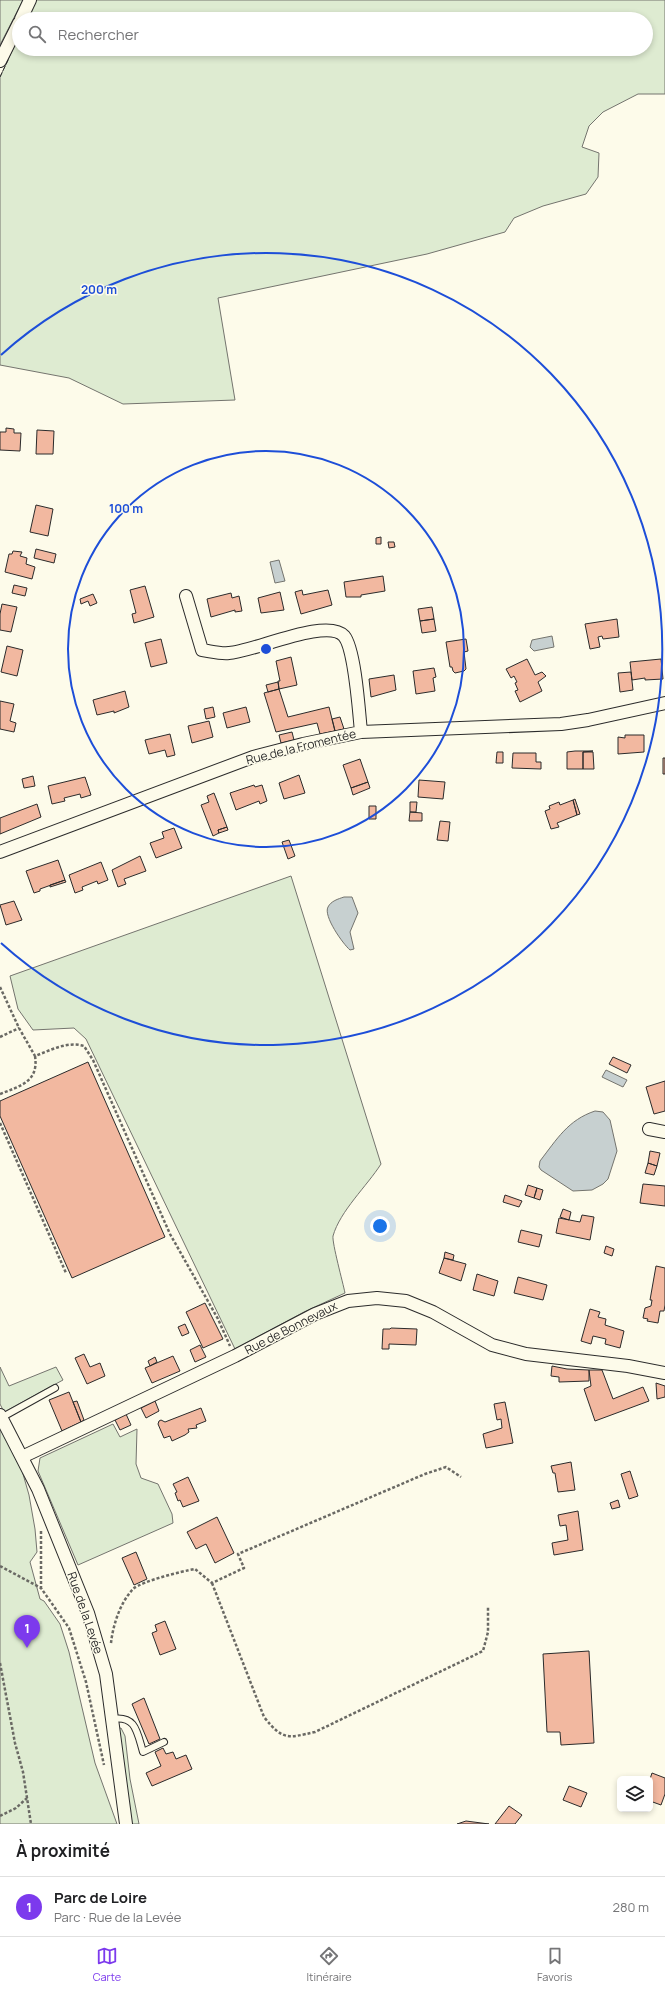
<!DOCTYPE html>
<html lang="fr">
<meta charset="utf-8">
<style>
:root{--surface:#fff;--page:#f2f2f2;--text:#202124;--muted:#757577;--line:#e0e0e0;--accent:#7c3aed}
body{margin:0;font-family:Manrope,sans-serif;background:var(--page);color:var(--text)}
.controls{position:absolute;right:12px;bottom:12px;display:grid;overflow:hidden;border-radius:6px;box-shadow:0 2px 6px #0003}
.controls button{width:36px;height:36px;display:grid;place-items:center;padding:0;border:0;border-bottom:1px solid var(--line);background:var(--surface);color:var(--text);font:20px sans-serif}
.you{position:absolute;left:380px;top:1226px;width:14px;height:14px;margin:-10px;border:3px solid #fff;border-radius:50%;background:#1a73e8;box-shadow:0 0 0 6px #1a73e833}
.badge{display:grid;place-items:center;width:26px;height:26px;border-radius:50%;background:var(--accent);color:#fff;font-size:13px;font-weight:700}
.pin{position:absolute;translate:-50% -33px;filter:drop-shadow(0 1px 2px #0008)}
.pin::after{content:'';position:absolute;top:21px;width:14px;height:12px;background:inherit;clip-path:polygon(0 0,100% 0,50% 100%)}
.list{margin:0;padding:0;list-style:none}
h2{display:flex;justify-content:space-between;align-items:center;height:52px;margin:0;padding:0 16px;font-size:17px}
h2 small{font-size:13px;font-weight:400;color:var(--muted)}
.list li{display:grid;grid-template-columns:26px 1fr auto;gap:12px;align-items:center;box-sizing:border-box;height:60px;padding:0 16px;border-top:1px solid var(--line)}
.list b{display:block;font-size:15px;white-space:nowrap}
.list p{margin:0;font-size:13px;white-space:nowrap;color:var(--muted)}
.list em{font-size:13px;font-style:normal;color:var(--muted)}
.icon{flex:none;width:22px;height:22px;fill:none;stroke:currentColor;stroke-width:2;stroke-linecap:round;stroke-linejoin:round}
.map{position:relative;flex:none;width:665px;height:1824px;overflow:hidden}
.search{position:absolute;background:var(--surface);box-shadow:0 2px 6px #0003;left:12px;right:12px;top:12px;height:44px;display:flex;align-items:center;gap:10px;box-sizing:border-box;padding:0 14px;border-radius:22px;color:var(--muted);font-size:15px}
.sheet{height:112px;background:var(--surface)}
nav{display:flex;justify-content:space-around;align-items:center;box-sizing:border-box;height:56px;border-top:1px solid var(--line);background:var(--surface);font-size:11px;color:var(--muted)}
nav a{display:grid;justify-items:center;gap:2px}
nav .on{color:var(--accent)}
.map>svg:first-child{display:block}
.green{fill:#deebd1;stroke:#74746e}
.water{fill:#c7d0d0;stroke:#74746e}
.building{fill:#f2b8a0;stroke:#2b2b2b}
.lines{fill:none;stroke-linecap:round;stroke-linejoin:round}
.service-casing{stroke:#2b2b2b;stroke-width:8}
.minor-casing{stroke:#2b2b2b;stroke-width:14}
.path{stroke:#6a6964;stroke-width:2.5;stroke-dasharray:3 2;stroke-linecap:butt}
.service{stroke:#fdfbea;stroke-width:6}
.minor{stroke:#fdfbea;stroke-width:12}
.fence{stroke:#2b2b2b;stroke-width:1;stroke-dasharray:5 2;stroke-linecap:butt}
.ring{fill:none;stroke:#1d4ed8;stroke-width:2}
.labels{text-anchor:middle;stroke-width:3;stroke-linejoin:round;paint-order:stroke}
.street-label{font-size:12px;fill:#2b2b2b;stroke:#fdfbea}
.centre{fill:#1d4ed8;stroke:#fdfbea;stroke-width:2}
.ring-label{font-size:12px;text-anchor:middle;font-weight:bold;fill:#1d4ed8;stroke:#fdfbea;stroke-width:3;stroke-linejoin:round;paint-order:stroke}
</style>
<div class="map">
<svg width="665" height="1824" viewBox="0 0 665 1824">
<rect width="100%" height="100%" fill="#fdfbea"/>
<path class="green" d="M0 0H23L0 45Z
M36 0H665V94H638L603 112 589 126 582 147 599 153 598 177 586 194 543 206 514 218 505 232 427 254 218 298 235 400 123 404 69 378 0 365V77L19 36V49H646V19H27Z
M291 876 381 1164C367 1186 340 1211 333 1236 332 1243 343 1283 345 1293L304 1312 235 1349 86 1039 74 1028 33 1030 18 1009 10 976Z
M0 1367 9 1386 56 1367 63 1380 4 1412 0 1404Z
M113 1424 120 1437 137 1429 136 1464 141 1478 158 1484 172 1514 173 1523 78 1565 38 1471 40 1458Z
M0 1425 21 1467 29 1495 35 1529 37 1552 30 1562 40 1599 44 1601 60 1624 69 1652 95 1763 117 1824H0Z
M121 1728 125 1736 130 1779 139 1824H130L117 1729Z"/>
<path class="water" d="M279 560 285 581 275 583 270 562Z
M552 636 554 647 534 651 530 647 532 640Z
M344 897H352L358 913 350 932 354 949 350 950C343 944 323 916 328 907 331 901 338 899 344 897Z
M606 1070 627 1080 623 1087 602 1077Z
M595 1111 603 1112 610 1120 617 1151 608 1179 603 1184 592 1190 573 1191 541 1170 539 1167 540 1161C557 1139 568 1120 595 1111Z"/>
<path class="building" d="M6 428 14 429V433H21L20 451 0 450V432H6Z
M37 430 54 431 53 454H36Z
M36 505 53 509 48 536 30 532Z
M381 537V544H376V538Z
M388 542H394L395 547 389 548Z
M36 549 56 554 54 563 34 558Z
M13 551 22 552 20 556 27 558 26 564 35 567 32 579 5 572 9 554H12Z
M383 576 385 591 361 595V597H346L344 582Z
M14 585 27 588 25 596 12 593Z
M145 586 154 617 134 623 132 614 136 613 130 590Z
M302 590 303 595 328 590 332 605 301 614 295 592Z
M280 592 284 610 261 613 258 598Z
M231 593 232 598 239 596 242 611 235 612V610L211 617 207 599Z
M93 594 97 603 90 606 88 601 81 604 80 599Z
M2 604 17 607 11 632 0 630V614Z
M432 607 434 619 420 621 418 609Z
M434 619 436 631 422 633 420 621Z
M617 619 619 637 603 639 602 636 598 637 600 647 590 649 585 624Z
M161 639 167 663 151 667 145 643Z
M466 639 468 651 464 652 466 669 464 671 455 673 453 671 452 667H450L446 642Z
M7 646 23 650 17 676 1 672Z
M291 657 297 685 279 689 278 681H280L276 661Z
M527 659 535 675 542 672 546 676 538 682 542 691 520 702 515 691 518 690 515 683 517 682 514 676 511 678 506 669Z
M661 659 663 679 645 680V678L632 680 630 662Z
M434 668 436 677 433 678 435 691 416 694 413 671Z
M631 672 633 690 620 692 618 673Z
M394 675 396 690 371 697 369 679Z
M278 682 279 689 268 692 266 685Z
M279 689 288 717 329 707 335 731 320 734 317 723 276 732 264 693Z
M125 691 129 707 114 713V711L97 715 93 700Z
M0 701 14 704 10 721 16 723 14 732 0 729Z
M213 707 215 717 206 719 204 709Z
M246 707 250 722 227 728 223 713Z
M340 717 344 729 335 731 332 719Z
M209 721 213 737 192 743 188 726Z
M292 732 294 740 281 743 279 735Z
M170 734 175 755 167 757 165 750 149 754 145 740Z
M625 735H644V752L618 754V737L625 738Z
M575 751H593L583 752V769H567V752Z
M497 752H503V763H496Z
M583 752H593L594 769H583Z
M513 753H536V762H541V769L512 768Z
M663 758H665V774H663Z
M360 759 368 782 351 788 343 765Z
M299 775 305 793 284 799 279 783Z
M33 776 35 786 24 788 22 779Z
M85 777 91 795 81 798 80 794 64 798 65 801 52 804 48 786Z
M419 780 445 782 443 799 418 797Z
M368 782 370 788 353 795 351 788Z
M254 785 255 787 262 785 267 801 260 804 259 801 236 810 230 793Z
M214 793 227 827 218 830 219 833 213 836 201 805 209 802 207 796Z
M575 799 580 814 577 815 573 800Z
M573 800 577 815 557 823 559 827 551 829 545 811 550 809 549 806 559 802 560 805Z
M410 802H417L416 812H410Z
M37 804 41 817 0 834V818Z
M369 806H376V819H369Z
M410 812 422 813V821H409Z
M440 821 450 822 448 841 437 840Z
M227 827 228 830 219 833 218 830Z
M174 828 182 848 156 858 150 843 164 838 162 832Z
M289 840 295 856 288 859 282 842Z
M140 856 146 871 124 879 126 884 118 887 112 870Z
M58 860 65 880 40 889V891L34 893 26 871Z
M101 862 108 880 98 884 97 881 82 887 83 890 75 893 69 875Z
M65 880 66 882 50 887V885Z
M14 901 22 920 6 925 0 905Z
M613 1057 631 1065 627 1073 609 1064Z
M88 1062 165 1237 72 1278 0 1116V1101Z
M665 1081V1111L654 1114 646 1087Z
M650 1151 660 1153 657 1166 648 1163Z
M648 1163 657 1166 654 1175 645 1173Z
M643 1184 665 1186V1206L640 1203Z
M528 1185 537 1188 534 1198 525 1195Z
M537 1188 543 1190 540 1200 534 1198Z
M505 1195 522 1201 519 1207 503 1202Z
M563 1209 571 1212 569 1220 560 1217Z
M582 1215 594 1217 590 1240 556 1233 559 1218 580 1222Z
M521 1230 542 1235 539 1247 518 1242Z
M606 1246 614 1249 612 1256 604 1253Z
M445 1252 454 1255 453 1260 444 1258Z
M444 1258 466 1264 461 1281 439 1273Z
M656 1266 665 1268V1305L664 1311H660L658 1323 647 1321 648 1319 643 1318 645 1308 651 1306 652 1300H650Z
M477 1274 498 1281 494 1296 473 1290Z
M518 1277 547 1285 543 1300 514 1293Z
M205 1303 223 1339 203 1348 186 1312Z
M590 1309 600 1312 598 1317 606 1319 605 1325 624 1331 620 1348 605 1344 606 1339 593 1336 591 1344 581 1341Z
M185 1324 189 1333 182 1336 178 1327Z
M391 1328 417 1329 416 1345 389 1344V1349H382L383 1329H390Z
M200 1345 206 1357 195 1362 190 1350Z
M84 1354 90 1367 100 1363 105 1376 87 1384 75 1358Z
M173 1356 180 1371 152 1383 145 1368Z
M155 1357 157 1362 150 1366 148 1361Z
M552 1366 567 1369 589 1370V1381L559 1382V1377L551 1376Z
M589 1370H602L613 1399 643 1387 649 1401 595 1421 584 1389 591 1386Z
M656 1383 665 1386V1397L657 1399Z
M69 1392 81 1422 62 1431 49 1400Z
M77 1401 84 1420 81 1422 73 1402Z
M155 1401 159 1411 146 1418 141 1408Z
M505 1402 513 1443 486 1448 483 1434 502 1428 501 1419 497 1420 494 1404Z
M201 1408 206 1421 196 1425 197 1428 188 1429 189 1432 185 1435 172 1441 170 1436 164 1438 158 1424 159 1421 161 1420 165 1422Z
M126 1414 131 1425 120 1430 115 1420Z
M571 1462 575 1490 558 1492 555 1473H553L551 1466Z
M630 1471 638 1496 629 1499 621 1474Z
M188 1477 199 1501 183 1507 180 1500 178 1501 175 1493 177 1492 173 1484Z
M618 1500 620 1507 612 1509 610 1503Z
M578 1511 583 1550 554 1555 552 1543 568 1540 566 1525 560 1526 558 1515Z
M217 1517 234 1553 215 1563 206 1544 196 1549 187 1532Z
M136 1552 147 1579 134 1585 122 1558Z
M165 1621 176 1649 160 1655 152 1633 157 1631 155 1625Z
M589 1651 594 1743 561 1745 560 1732H547L543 1654Z
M144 1698 160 1739 149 1744 132 1704Z
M163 1748 166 1754 173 1752 176 1759 186 1755 192 1769 152 1786 146 1773 161 1766 155 1752Z
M652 1773 665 1778V1794L661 1805 650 1801V1779Z
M569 1786 587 1793 581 1807 563 1800Z
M509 1806 522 1815 515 1824H495Z
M466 1821 489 1824H457Z"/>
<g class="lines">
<g class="service-casing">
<path id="service" d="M1 1418 55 1388
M112 1719C136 1715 137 1732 143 1752L164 1742"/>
</g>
<g class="minor-casing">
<path id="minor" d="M21 19 30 0
M0 61 19 23
M186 596 202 650C210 651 220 654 229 653 253 652 327 617 344 636 355 649 359 712 361 732
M0 852 253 757 303 744 361 732 561 724 588 720 665 703
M649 1129 665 1132
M0 1415 38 1489 88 1613 106 1674 126 1824
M22 1457 235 1356 315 1314 348 1301 377 1298 406 1301 433 1312 492 1345 526 1354 628 1366 665 1373"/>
</g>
<path class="path" d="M0 987 19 1028 35 1056C51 1050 67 1041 84 1046L93 1060 170 1234 218 1319 230 1346
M0 1037 19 1028
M0 1094C20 1086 39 1082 35 1056
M0 1123 66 1273
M41 1531V1588
M0 1566 41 1588 69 1628 86 1682 104 1765
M212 1583 264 1717C283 1741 288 1738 315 1732L483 1651 488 1632V1607
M111 1643C113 1625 120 1603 133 1589 142 1581 183 1571 195 1569L212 1583 244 1568 238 1554 425 1474 446 1467 461 1477
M0 1663 15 1743 23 1772 31 1824
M0 1816 16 1808 27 1798"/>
<use href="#service" class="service"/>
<use href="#minor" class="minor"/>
<path class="fence" d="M0 77 9 58"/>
</g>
<g class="ring">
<circle cx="266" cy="649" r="198"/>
<path d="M1 355A396 396 0 1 1 1 943"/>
</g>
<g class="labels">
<g class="street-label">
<text transform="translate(301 747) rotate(-14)" y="4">Rue de la Fromentée</text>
<text transform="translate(291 1328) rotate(-27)" y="4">Rue de Bonnevaux</text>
<text transform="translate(85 1613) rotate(71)" y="4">Rue de la Levée</text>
</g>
</g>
<circle cx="266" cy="649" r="6" class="centre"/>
<g class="ring-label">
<text x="99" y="294">200 m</text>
<text x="126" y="513">100 m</text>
</g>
</svg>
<div class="controls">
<button><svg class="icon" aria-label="layers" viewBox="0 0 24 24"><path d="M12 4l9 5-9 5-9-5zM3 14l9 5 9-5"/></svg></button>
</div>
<div class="you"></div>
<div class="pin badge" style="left:27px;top:1648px">1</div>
<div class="search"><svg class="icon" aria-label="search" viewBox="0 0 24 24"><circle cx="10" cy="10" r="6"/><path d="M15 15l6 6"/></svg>Rechercher</div>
</div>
<section class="sheet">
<h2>À proximité<small></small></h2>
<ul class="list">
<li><span class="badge">1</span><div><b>Parc de Loire</b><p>Parc · Rue de la Levée</p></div><em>280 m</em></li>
</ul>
</section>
<nav>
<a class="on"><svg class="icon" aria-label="map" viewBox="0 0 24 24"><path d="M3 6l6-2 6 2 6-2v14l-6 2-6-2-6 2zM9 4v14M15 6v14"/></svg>Carte</a>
<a><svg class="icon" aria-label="directions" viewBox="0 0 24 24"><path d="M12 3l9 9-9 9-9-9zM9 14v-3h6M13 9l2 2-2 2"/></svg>Itinéraire</a>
<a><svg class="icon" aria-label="saved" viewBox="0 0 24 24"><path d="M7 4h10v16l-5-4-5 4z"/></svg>Favoris</a>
</nav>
